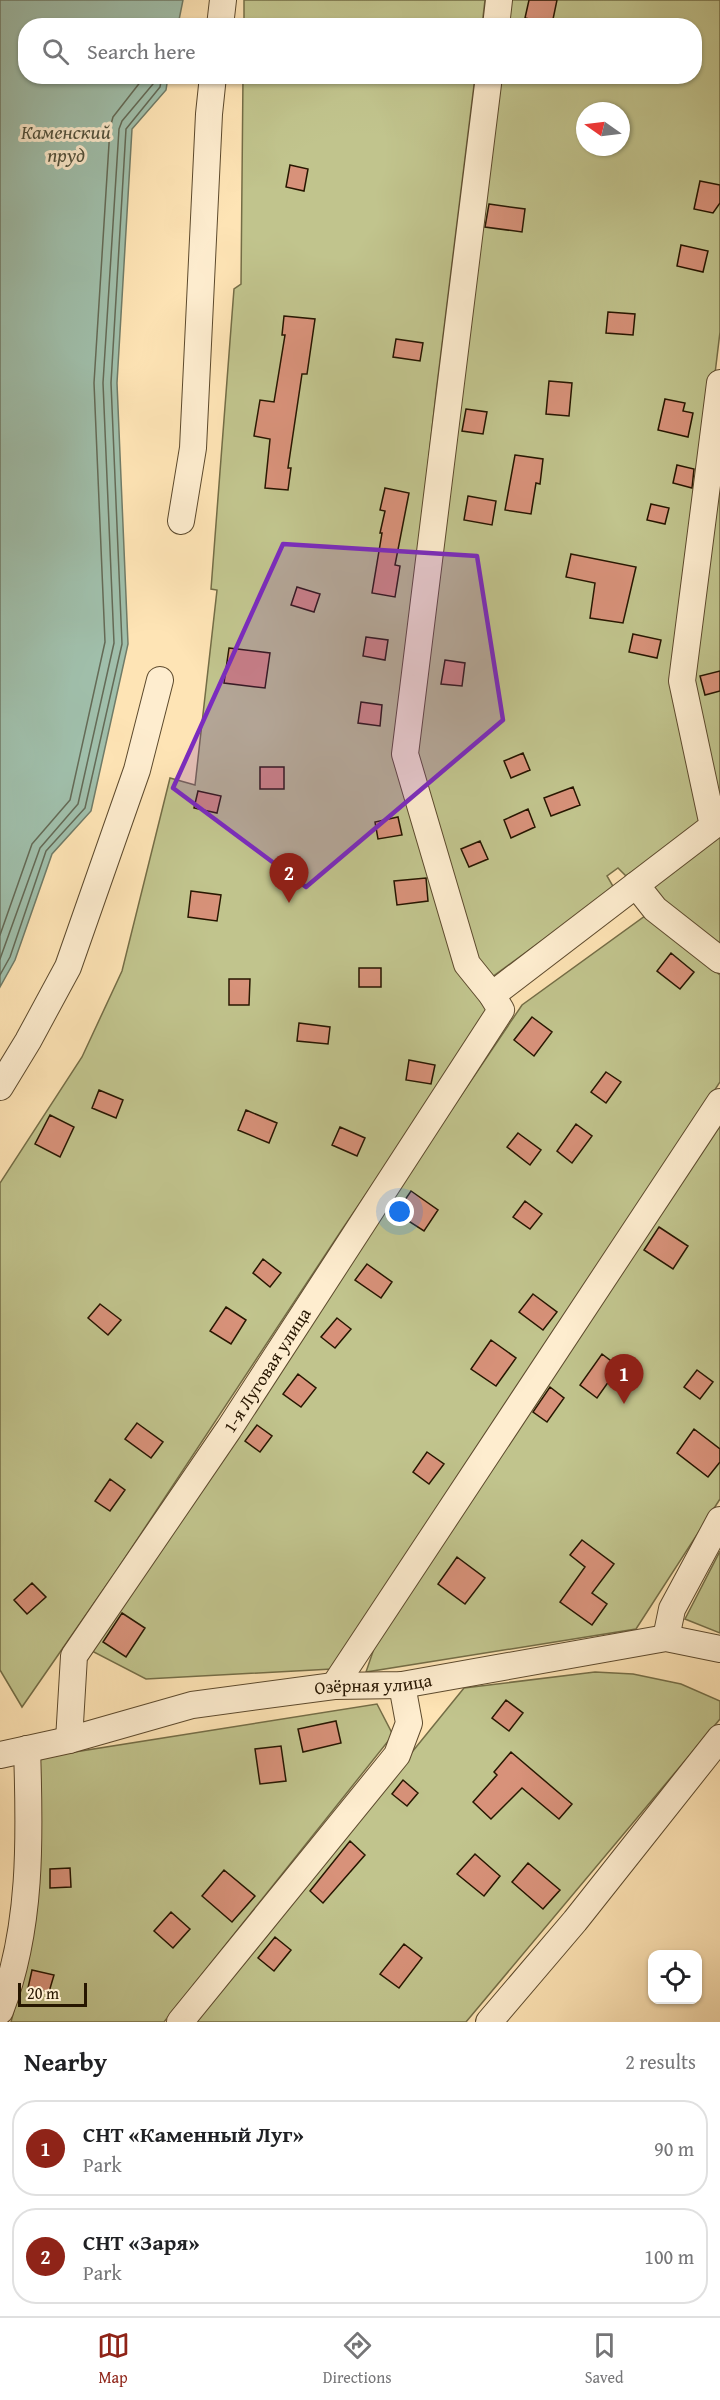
<!DOCTYPE html>
<meta charset="utf-8">
<style>
:root{--surface:#fff;--page:#f2f2f2;--text:#202124;--muted:#757577;--line:#e0e0e0;--accent:#8f2418}
body{margin:0;font-family:"Gentium Book Plus",serif;background:var(--page);color:var(--text)}
.controls{position:absolute;right:18px;bottom:18px;display:grid;overflow:hidden;border-radius:12px;box-shadow:0 2px 4px #0004}
.controls button{width:54px;height:54px;display:grid;place-items:center;padding:0;border:0;border-bottom:2px solid var(--line);background:var(--surface);color:var(--text);font:30px sans-serif}
.compass{position:absolute;left:576px;top:102px;width:54px;height:54px;border-radius:50%;background:var(--surface);box-shadow:0 2px 4px #0004;rotate:284deg}
.scale{position:absolute;left:18px;bottom:15px;width:69px;box-sizing:border-box;padding-left:6px;border:3px solid #271600;border-top:0;font-size:16px;line-height:21px;white-space:nowrap;color:#271600;-webkit-text-stroke:4px #feedcf;paint-order:stroke}
.you{position:absolute;left:400px;top:1212px;width:21px;height:21px;margin:-15px;border:4px solid #fff;border-radius:50%;background:#1a73e8;box-shadow:0 0 0 9px #1a73e833}
.badge{display:grid;place-items:center;width:39px;height:39px;border-radius:50%;background:var(--accent);color:#fff;font-size:20px;font-weight:700}
.pin{position:absolute;translate:-50% -50px;filter:drop-shadow(0 2px 3px #0008)}
.pin::after{content:'';position:absolute;top:32px;width:21px;height:18px;background:inherit;clip-path:polygon(0 0,100% 0,50% 100%)}
.list{margin:0;padding:0;list-style:none}
h2{display:flex;justify-content:space-between;align-items:center;height:78px;margin:0;padding:0 24px;font-size:26px}
h2 small{font-size:20px;font-weight:400;color:var(--muted)}
.list li{display:grid;grid-template-columns:39px 1fr auto;gap:18px;align-items:center;box-sizing:border-box;height:96px;margin:0 12px 12px;padding:0 12px;border:2px solid var(--line);border-radius:24px}
.list b{display:block;font-size:22px;white-space:nowrap}
.list p{margin:0;font-size:20px;white-space:nowrap;color:var(--muted)}
.list em{font-size:20px;font-style:normal;color:var(--muted)}
.icon{flex:none;width:33px;height:33px;fill:none;stroke:currentColor;stroke-width:2;stroke-linecap:round;stroke-linejoin:round}
.map{position:relative;flex:none;width:720px;height:2022px;overflow:hidden}
.search{position:absolute;background:var(--surface);box-shadow:0 2px 4px #0004;left:18px;right:18px;top:18px;height:66px;display:flex;align-items:center;gap:15px;box-sizing:border-box;padding:0 21px;border-radius:24px;color:var(--muted);font-size:22px}
.sheet{height:294px;background:var(--surface)}
nav{display:flex;justify-content:space-around;align-items:center;box-sizing:border-box;height:84px;border-top:2px solid var(--line);background:var(--surface);font-size:16px;color:var(--muted)}
nav a{display:grid;justify-items:center;gap:3px}
nav .on{color:var(--accent)}
.map>svg:first-child{display:block}
.green{fill:#c1c48d;stroke:#746d46;stroke-width:1.5;fill-rule:evenodd}
.water{fill:#a0bfab;stroke:#707b67;stroke-width:1.5}
.lines{fill:none;stroke-linecap:round;stroke-linejoin:round}
.shore{stroke:#646a56;stroke-width:1.5}
.building{fill:#d8927a;stroke:#271600;stroke-width:1.5}
.street-casing{stroke:#5d4a2d;stroke-width:28}
.street{stroke:#feedcf;stroke-width:26}
.marked{fill:#7b2cbf;fill-opacity:0.2;stroke:#7b2cbf;stroke-width:4.5;stroke-linejoin:round}
.labels{text-anchor:middle;stroke-width:6;stroke-linejoin:round;paint-order:stroke}
.street-label{font-size:18px;fill:#271600;stroke:#feedcf}
.water-label{font-size:20px;font-style:italic;fill:#51513c;stroke:#feedcf}
</style>
<div class="map">
<svg width="720" height="2022" viewBox="0 0 720 2022">
<rect width="100%" height="100%" fill="#fee4b5"/>
<filter id="stains"><feTurbulence type="fractalNoise" baseFrequency=".00333" numOctaves="4"/><feColorMatrix values="0 0 0 0 .2 0 0 0 0 .09 0 0 0 0 .02 0 0 0 .5 -.17"/></filter>
<radialGradient id="worn" r=".72"><stop offset=".6" stop-color="#630" stop-opacity="0"/><stop offset="1" stop-color="#630" stop-opacity=".3"/></radialGradient>
<path class="green" d="M244 0H485L482 26 244 25Z
M509 0H720V332L704 465 672 671 703 825 626 876 618 868 607 876 614 888 492 977 478 963 413 750 499 77 694 76V26L506 25ZM585 111H621V147H585Z
M243 77H475L436 393 396 754 493 1007 341 1231 117 1570 22 1707 0 1670V1183L82 1057 122 971 170 778 195 785 217 590 211 589 234 289 241 284Z
M720 455V804L691 673Z
M720 829V947L647 886Z
M645 916 720 975V1082L443 1504 332 1669 146 1679 88 1649 522 1005Z
M720 1117V1499L636 1629 366 1672 385 1616Z
M720 1551V1633L685 1619Z
M595 1672 633 1674 681 1684 720 1701V1719L466 2022H193L464 1688Z
M377 1704 393 1735 164 2022H11L31 1942 37 1758Z"/>
<path class="water" d="M0 0H183L178 25 26 26V76L168 77 166 90 132 129 117 383 128 644 91 811 52 854 15 960 0 987Z"/>
<g class="lines">
<path class="shore" d="M0 935 32 844 70 800 105 642 94 383 110 128 113 117 145 76
M0 959 40 848 78 804 114 643 103 383 119 129 122 121 153 84 155 76
M0 975 10 957 46 851 85 808 122 644 111 383 126 129 160 87 162 76"/>
</g>
<path class="building" d="M529 0H557L552 24 525 18Z
M290 165 308 169 304 191 286 187Z
M700 181 720 185V203L713 213 694 209Z
M489 204 525 209 522 232 485 227Z
M681 245 708 251 703 272 677 266Z
M608 312 635 314 633 335 606 333Z
M284 316 315 319 307 374H302L288 468H291L288 490 265 488 270 439 254 436 260 400 274 402 285 335H282Z
M396 339 423 343 420 361 393 357Z
M549 381 572 383 569 416 546 414Z
M665 399 685 403 683 411 693 413 688 437 658 430Z
M466 409 487 412 483 434 462 431Z
M515 455 543 459 540 484 536 483 531 514 505 510Z
M677 465 694 469 692 488 673 483Z
M385 488 409 493 395 565 400 566 395 597 372 593 382 533H380L385 511 380 510Z
M468 496 496 501 492 525 464 520Z
M651 504 669 508 665 524 647 520Z
M571 554 636 567 623 623 590 618 595 583 566 577Z
M297 587 320 594 314 612 291 605Z
M633 634 661 640 657 658 629 652Z
M366 637 388 640 385 660 363 656Z
M229 648 270 653 265 688 224 683Z
M445 660 465 663 462 686 441 684Z
M720 671V691L705 695 700 676Z
M361 702 382 705 380 726 358 723Z
M523 753 530 770 511 778 504 761Z
M260 767H284V789H260Z
M573 787 580 805 551 816 544 798Z
M198 791 221 796 217 813 194 808Z
M528 809 535 827 511 838 504 820Z
M398 817 402 835 378 839 375 822Z
M480 841 488 859 469 867 461 849Z
M426 878 428 901 397 905 394 881Z
M191 891 221 895 217 921 188 917Z
M671 953 694 972 680 989 657 971Z
M359 968H381V987H359Z
M229 979H250L249 1005H229Z
M532 1017 552 1032 534 1056 514 1040Z
M299 1023 330 1027 328 1044 297 1041Z
M409 1060 435 1065 431 1084 406 1080Z
M606 1072 621 1082 606 1103 591 1092Z
M99 1090 123 1100 116 1118 92 1108Z
M246 1110 277 1123 269 1143 238 1130Z
M50 1115 74 1127 60 1157 35 1144Z
M576 1124 592 1136 572 1163 557 1151Z
M340 1127 365 1138 357 1156 332 1145Z
M518 1133 541 1150 530 1165 507 1147Z
M411 1191 438 1210 424 1231 396 1213Z
M525 1201 542 1214 530 1229 513 1217Z
M659 1227 688 1246 673 1269 644 1250Z
M263 1259 281 1273 270 1287 253 1273Z
M367 1264 392 1282 381 1298 355 1280Z
M533 1294 557 1312 543 1330 519 1312Z
M100 1304 121 1320 108 1335 88 1318Z
M226 1307 246 1320 231 1344 210 1331Z
M337 1318 351 1329 335 1348 321 1337Z
M491 1340 516 1358 496 1386 471 1369Z
M602 1354 619 1367 597 1398 580 1385Z
M697 1370 713 1382 700 1399 684 1387Z
M298 1374 316 1388 301 1407 283 1394Z
M550 1387 564 1398 547 1422 533 1412Z
M137 1423 163 1442 151 1458 125 1439Z
M257 1425 272 1436 260 1452 245 1441Z
M694 1429 720 1449V1462L708 1477 677 1453Z
M427 1452 444 1464 429 1484 413 1472Z
M110 1479 125 1490 110 1511 95 1501Z
M582 1540 614 1564 592 1593 607 1604 592 1625 560 1602 585 1567 570 1555Z
M457 1557 485 1578 465 1604 438 1584Z
M32 1583 46 1597 27 1614 14 1600Z
M122 1613 145 1628 126 1657 103 1642Z
M506 1700 523 1713 509 1731 492 1718Z
M336 1721 341 1743 303 1752 298 1729Z
M281 1746 286 1781 260 1784 255 1749Z
M511 1752 572 1804 559 1819 522 1788 491 1819 473 1802 497 1775 494 1772Z
M403 1780 418 1793 407 1806 392 1794Z
M350 1841 365 1855 323 1903 310 1891Z
M475 1854 500 1876 484 1896 457 1874Z
M528 1863 560 1890 543 1909 512 1882Z
M70 1868 71 1887 50 1888V1869Z
M224 1870 255 1896 232 1922 202 1896Z
M171 1912 190 1929 173 1948 154 1931Z
M275 1937 291 1950 274 1971 258 1958Z
M404 1944 422 1958 399 1988 380 1974Z
M32 1970 54 1975 49 1992 28 1988Z"/>
<g class="lines">
<g class="street-casing">
<g id="street">
<path d="M220 26 223 0"/>
<path d="M496 26 499 0"/>
<path d="M181 521 193 448 209 114 213 76"/>
<path d="M636 885 655 909 720 960"/>
<path d="M492 995 713 826 682 681 720 383"/>
<path d="M0 1087 28 1041 68 967 137 770 160 680"/>
<path d="M666 1638 672 1609 720 1520"/>
<path d="M334 1686 720 1102"/>
<path id="s1" d="M69 1740 74 1656 229 1429 501 1010 492 995 467 964 405 754 489 76"/>
<path id="s2" d="M0 1755 69 1740 192 1705 334 1686 402 1685 666 1638 720 1649"/>
<path d="M0 2011C32 1929 30 1836 27 1749"/>
<path d="M180 2022 397 1755 409 1723 402 1685"/>
<path d="M489 2022 575 1921 720 1738"/>
</g>
</g>
<use href="#street" class="street"/>
</g>
<path class="marked" d="M283 544 477 556 503 720 306 887 173 788Z"/>
<g class="labels">
<g class="street-label">
<text dy="6" stroke="none"><textPath href="#s1" startOffset="429">1-я Луговая улица</textPath></text>
<text dy="6" stroke="none"><textPath href="#s2" startOffset="381">Озёрная улица</textPath></text>
</g>
<g class="water-label">
<text x="66" y="139">Каменский<tspan x="66" dy="23">пруд</tspan></text>
</g>
</g>
<rect width="100%" height="100%" filter="url(#stains)"/>
<rect width="100%" height="100%" fill="url(#worn)"/>
</svg>
<div class="controls">
<button><svg class="icon" aria-label="locate" viewBox="0 0 24 24"><circle cx="12" cy="12" r="6"/><path d="M12 2v4M12 18v4M2 12h4M18 12h4"/></svg></button>
</div>
<svg class="compass" viewBox="-18 -18 36 36"><path d="M0-13l5 13h-10z" fill="#e53935"/><path d="M0 13l5-13h-10z" fill="#757577"/></svg>
<div class="scale">20 m</div>
<div class="you"></div>
<div class="pin badge" style="left:624px;top:1404px">1</div>
<div class="pin badge" style="left:289px;top:903px">2</div>
<div class="search"><svg class="icon" aria-label="search" viewBox="0 0 24 24"><circle cx="10" cy="10" r="6"/><path d="M15 15l6 6"/></svg>Search here</div>
</div>
<section class="sheet">
<h2>Nearby<small>2 results</small></h2>
<ul class="list">
<li><span class="badge">1</span><div><b>СНТ «Каменный Луг»</b><p>Park</p></div><em>90 m</em></li>
<li><span class="badge">2</span><div><b>СНТ «Заря»</b><p>Park</p></div><em>100 m</em></li>
</ul>
</section>
<nav>
<a class="on"><svg class="icon" aria-label="map" viewBox="0 0 24 24"><path d="M3 6l6-2 6 2 6-2v14l-6 2-6-2-6 2zM9 4v14M15 6v14"/></svg>Map</a>
<a><svg class="icon" aria-label="directions" viewBox="0 0 24 24"><path d="M12 3l9 9-9 9-9-9zM9 14v-3h6M13 9l2 2-2 2"/></svg>Directions</a>
<a><svg class="icon" aria-label="saved" viewBox="0 0 24 24"><path d="M7 4h10v16l-5-4-5 4z"/></svg>Saved</a>
</nav>
